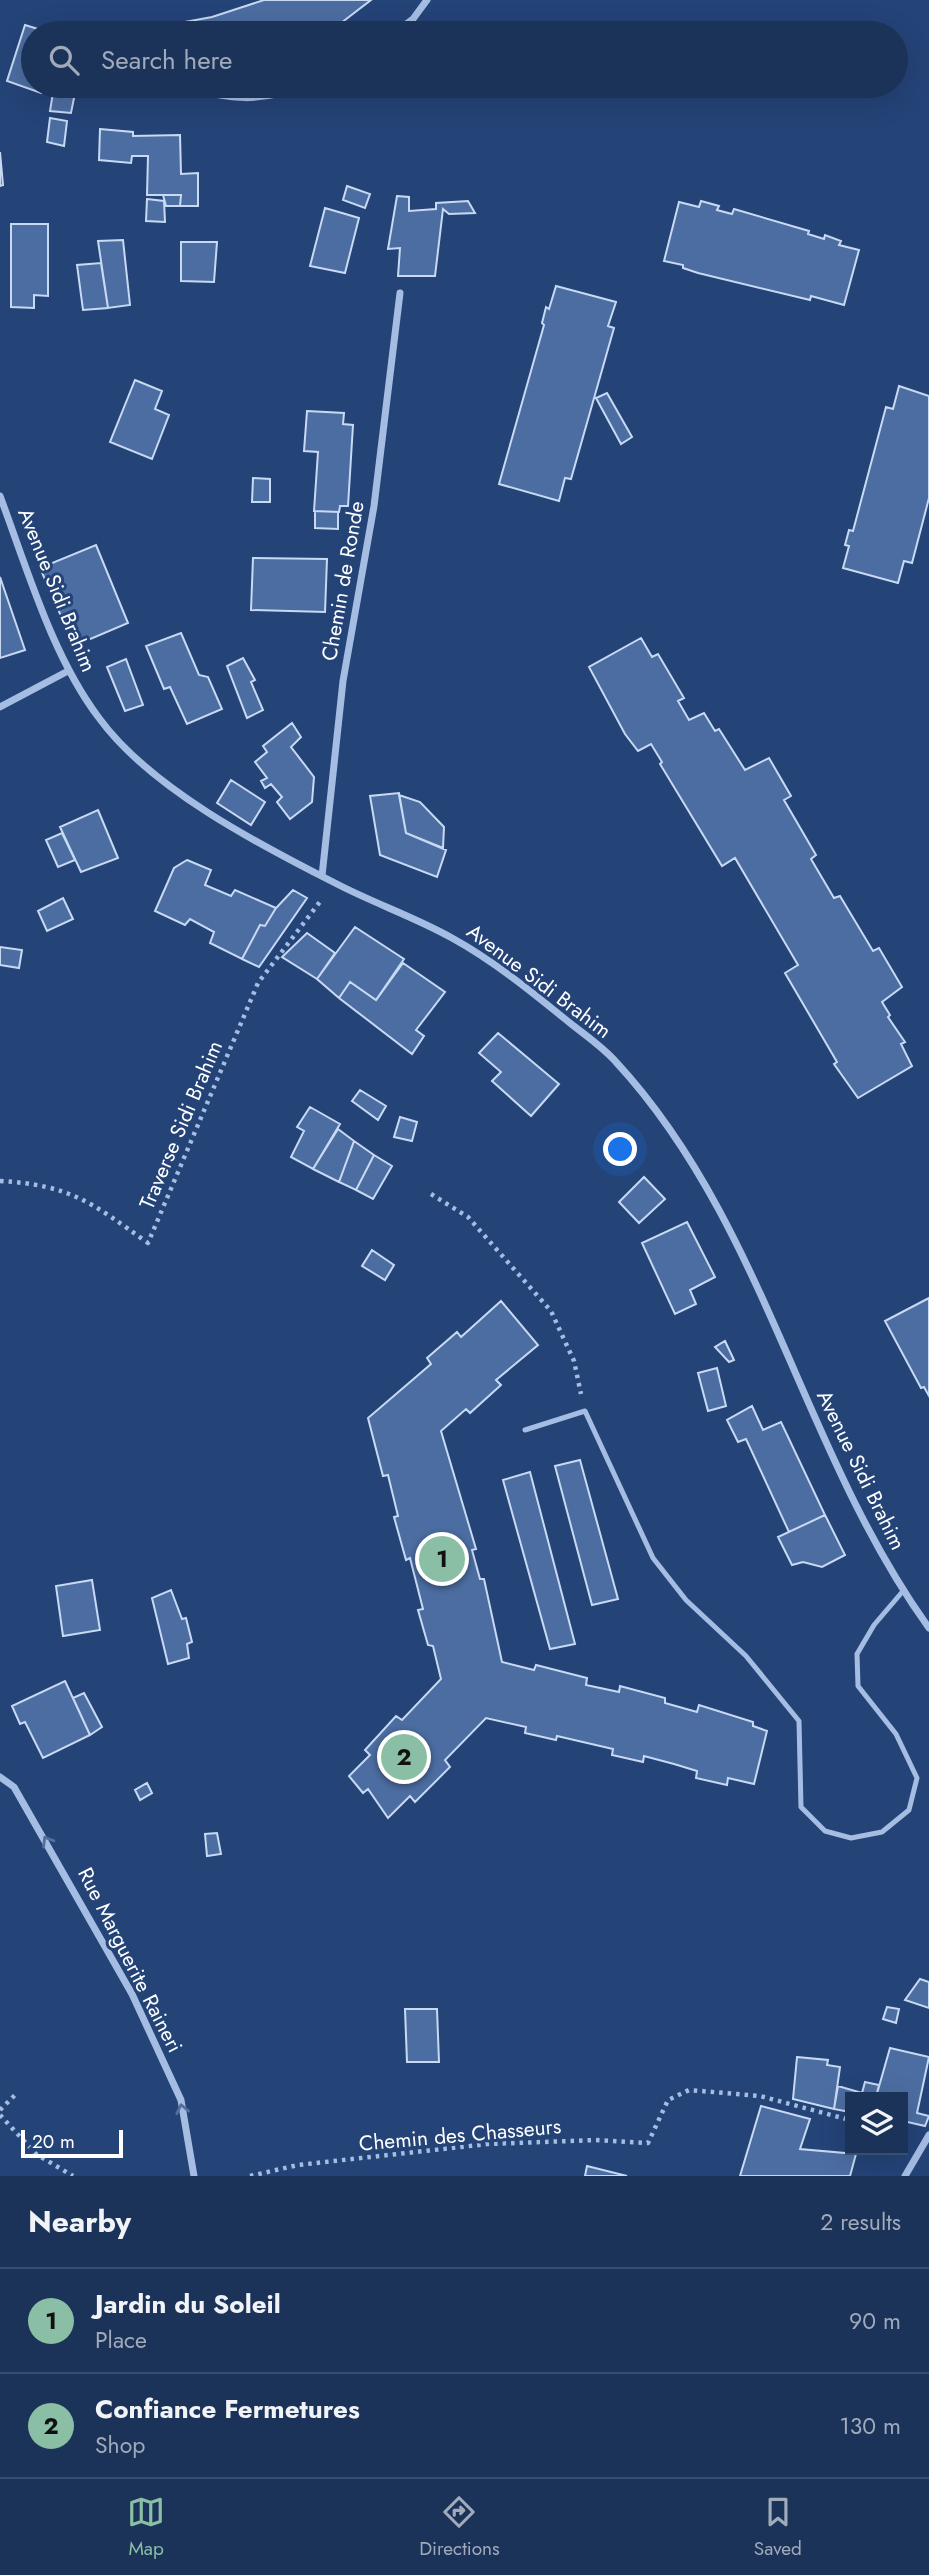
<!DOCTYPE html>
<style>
:root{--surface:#1b3259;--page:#243a5f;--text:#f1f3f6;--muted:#a0aaba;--line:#394d6f;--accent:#8abfa5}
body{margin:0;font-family:Jost,sans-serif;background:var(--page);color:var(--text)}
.controls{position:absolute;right:21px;bottom:21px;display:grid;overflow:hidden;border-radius:0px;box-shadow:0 7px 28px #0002}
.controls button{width:63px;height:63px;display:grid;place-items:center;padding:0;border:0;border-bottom:2px solid var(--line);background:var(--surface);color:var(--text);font:35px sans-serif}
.scale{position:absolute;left:21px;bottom:18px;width:102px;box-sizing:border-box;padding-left:7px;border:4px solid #fff;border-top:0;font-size:19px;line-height:24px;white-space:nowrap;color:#fff;-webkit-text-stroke:5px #244377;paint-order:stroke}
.you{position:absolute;left:621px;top:1150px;width:24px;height:24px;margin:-18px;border:5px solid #fff;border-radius:50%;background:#1a73e8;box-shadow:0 0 0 10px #1a73e833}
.badge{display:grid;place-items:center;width:46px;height:46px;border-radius:50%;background:var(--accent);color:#111;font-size:23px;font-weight:700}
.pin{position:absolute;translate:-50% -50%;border:4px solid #fff;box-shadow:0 2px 7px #0006}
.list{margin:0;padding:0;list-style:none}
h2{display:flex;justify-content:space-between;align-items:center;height:91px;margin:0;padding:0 28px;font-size:30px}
h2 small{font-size:23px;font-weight:400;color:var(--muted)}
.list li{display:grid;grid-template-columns:46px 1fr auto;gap:21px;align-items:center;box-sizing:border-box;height:105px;padding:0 28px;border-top:2px solid var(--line)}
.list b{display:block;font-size:26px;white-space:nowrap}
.list p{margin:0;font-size:23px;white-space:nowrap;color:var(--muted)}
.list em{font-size:23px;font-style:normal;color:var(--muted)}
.icon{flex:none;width:38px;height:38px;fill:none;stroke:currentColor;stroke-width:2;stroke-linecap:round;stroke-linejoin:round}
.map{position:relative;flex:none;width:929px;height:2176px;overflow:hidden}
.search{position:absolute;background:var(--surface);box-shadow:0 7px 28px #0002;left:21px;right:21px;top:21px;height:77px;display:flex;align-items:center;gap:18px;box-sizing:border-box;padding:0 24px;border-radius:38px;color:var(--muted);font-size:26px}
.sheet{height:301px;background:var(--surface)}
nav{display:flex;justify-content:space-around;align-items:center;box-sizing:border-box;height:98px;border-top:2px solid var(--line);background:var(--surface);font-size:19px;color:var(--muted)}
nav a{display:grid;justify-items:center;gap:4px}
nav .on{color:var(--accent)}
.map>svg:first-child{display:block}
.building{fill:#4c6da1;stroke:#c8d9f3;stroke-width:2}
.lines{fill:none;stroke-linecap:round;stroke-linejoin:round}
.path{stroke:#a5bde3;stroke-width:4.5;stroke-dasharray:3.5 5;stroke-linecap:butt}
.lane{stroke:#a5bde3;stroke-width:5}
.street{stroke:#a5bde3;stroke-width:7}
.oneway{stroke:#516e9d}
.labels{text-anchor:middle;stroke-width:6;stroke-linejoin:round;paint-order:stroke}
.street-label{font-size:21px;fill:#fff;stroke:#244377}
</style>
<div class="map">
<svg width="929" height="2176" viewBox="0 0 929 2176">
<rect width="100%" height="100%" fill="#244377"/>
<path class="building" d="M264 0H371L328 33H180L179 23 212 17Z
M25 25 51 33H33V86H43L41 93 7 81Z
M54 86 76 88 71 113 50 111Z
M50 118 67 121 64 146 47 142Z
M100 129 133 132V136L180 135 181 174 198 173V206H180L181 195H147L148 156H132L131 163 99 160Z
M0 152 3 185 0 186Z
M347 186 370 194 365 208 343 200Z
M163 195H181L180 206H166Z
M397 196 409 197V211L436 209V203L468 201 475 213 449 214 443 209 435 276H398L400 248 388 249Z
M147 199 164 201 165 222 146 221Z
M701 201 719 206 717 210 732 214 734 209 809 231 808 234 824 239 825 235 841 241 839 245 859 250 844 305 811 296 810 300 698 273 683 268V265L664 261 679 202 699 207Z
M325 208 359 218 345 273 310 266Z
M11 224H48V296L34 295V308L11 307Z
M123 240 130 305 108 308 98 241Z
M181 242H217L214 282 181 281Z
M101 263 108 308 83 310 77 265Z
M556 286 616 302 608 326 614 328 571 479 565 478 559 501 499 484 544 325 542 323 546 307 549 309Z
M135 380 162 391 155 409 169 415 152 459 110 442Z
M899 386 929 396V498L912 563 904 561 898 583 843 568 849 546 845 545 849 530 853 531 886 407 893 409Z
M607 393 632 437 621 444 596 398Z
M307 411 344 413 343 424 353 425 348 506H340L339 512 314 511 318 452 304 451Z
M253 478 270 479V502H252Z
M315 511 338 512V529L315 528Z
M96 545 128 623 74 646 40 568Z
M253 558 327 559 325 612 251 610Z
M0 577 25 650 0 658Z
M181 633 199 675 208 677 222 709 187 724 170 687 164 689 146 646Z
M641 638 652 657 658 654 684 698 678 701 689 720 704 713 715 731 719 729 745 770 769 758 791 796 784 800 816 855 811 859 834 898 840 896 873 951 879 948 902 987 882 1002 890 1015 888 1017 905 1042 901 1044 912 1066 858 1098 834 1064 837 1062 785 973 798 965 735 858 722 866 660 764 662 762 651 744 638 751 625 734 589 667Z
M243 658 255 680 251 682 263 710 247 718 227 666Z
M126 659 143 705 125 711 107 667Z
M292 723 301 737 291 747 314 777 312 802 290 819 277 802 282 797 271 784 265 788 261 781 267 778 255 762 267 752 263 746Z
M231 780 265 802 251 825 217 803Z
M399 793 406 833 446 850 437 877 380 855 370 796Z
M399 795 420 802 444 827 443 848 406 833Z
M98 810 118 858 81 872 60 827Z
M62 833 75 860 58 867 46 840Z
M187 860 211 870 205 885 231 896 235 890 276 908 265 926 260 925 242 959 210 943 214 932 190 919 185 925 155 911 174 868Z
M293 890 307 898 259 967 242 959 260 925 265 926 276 908Z
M63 898 73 919 47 931 38 911Z
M355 927 404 959 376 1000 350 982 339 998 317 979Z
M307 933 335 953 317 979 282 957Z
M0 947 22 950 19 968 0 965Z
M403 963 445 992 416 1030 424 1036 412 1054 339 998 350 982 376 1000Z
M498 1033 559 1084 531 1116 492 1081 501 1072 479 1053Z
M360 1090 386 1106 378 1120 352 1101Z
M310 1107 340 1124 313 1169 291 1157 304 1131 297 1127Z
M400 1117 417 1122 412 1141 394 1137Z
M338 1129 354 1141 339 1182 313 1169Z
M354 1141 374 1155 356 1190 339 1182Z
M374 1155 392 1166 373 1199 356 1190Z
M644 1177 665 1199 639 1223 619 1202Z
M687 1222 715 1277 690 1290 696 1304 675 1314 642 1243Z
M372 1250 394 1265 385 1280 362 1266Z
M929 1298V1396L924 1387 921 1388 885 1321Z
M501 1301 538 1345 496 1380 501 1385 470 1413 466 1409 441 1431 476 1549 472 1550 480 1579H484L502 1662 534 1670 536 1665 587 1678 586 1685 619 1692 620 1686 665 1698V1703L697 1712 699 1705 753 1722V1726L767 1731 754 1784 728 1778 727 1785 696 1778 697 1771 674 1764 644 1756 643 1762 612 1755 613 1749 557 1736 556 1740 525 1733 526 1727 486 1718 445 1760 450 1767 415 1802 410 1796 388 1818 368 1789 363 1793 349 1776 370 1755 365 1750 396 1716 402 1720 441 1679 433 1646 428 1645 418 1610 423 1609 410 1558 406 1560 394 1517 398 1516 388 1475 383 1476 368 1418 431 1364 427 1358 457 1332 461 1337Z
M725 1341 734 1360 729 1362 715 1347Z
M717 1368 726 1406 708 1411 698 1373Z
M752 1406 763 1430 781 1422 825 1515 789 1532 746 1439 738 1442 727 1420Z
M580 1460 618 1599 592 1605 555 1466Z
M530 1472 575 1644 550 1649 503 1480Z
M825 1515 845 1555 822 1567 803 1562 792 1565 778 1537Z
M92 1580 100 1630 63 1636 56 1586Z
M171 1590 182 1619 186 1618 192 1642 187 1644 189 1658 168 1664 152 1598Z
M65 1681 90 1735 43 1758 25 1722 20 1724 12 1706Z
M84 1693 102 1727 90 1735 73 1698Z
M147 1783 152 1793 140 1800 135 1790Z
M217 1833 221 1854 207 1856 205 1834Z
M920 1979 929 1982V2008L905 2000Z
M887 2007 899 2009 896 2023 883 2019Z
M405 2009H437L439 2062H407Z
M890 2048 929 2057 917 2113 929 2116 925 2126 903 2121V2097H876Z
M797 2057 828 2060 827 2065 840 2067 834 2109 793 2099Z
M865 2082 879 2085 876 2097H850V2112L834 2109 838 2086 862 2093Z
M761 2106 810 2119 800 2149 856 2154 850 2176H740Z
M587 2166 627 2176H585Z"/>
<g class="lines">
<path class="path" d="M0 1181C71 1185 92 1203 148 1243L258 983 322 899
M431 1194 468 1217 551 1311 574 1361 581 1394
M0 2110 16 2094
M0 2115 36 2154 73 2176
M250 2176 298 2165 488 2144 596 2140 648 2143 668 2100 689 2090 760 2096 850 2120"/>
<path class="lane" d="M525 1430 585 1411 653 1558 686 1600 746 1656 799 1721 801 1807 825 1831 851 1838 882 1832 909 1810 917 1778 896 1734 858 1686 857 1654 874 1625 903 1591"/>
<path class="street" d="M394 33 413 19 427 0
M181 86C234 101 256 102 309 86
M0 496C27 568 52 656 99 718 150 788 258 844 335 883 373 903 415 917 452 938 494 961 533 993 570 1023 585 1035 603 1047 616 1062 765 1223 802 1452 929 1628
M0 707 68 671
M322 876 343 681 374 506 400 293
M0 1777 14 1787 132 1994 181 2100 194 2176
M905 2176 929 2135"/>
</g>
<defs><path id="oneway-chevron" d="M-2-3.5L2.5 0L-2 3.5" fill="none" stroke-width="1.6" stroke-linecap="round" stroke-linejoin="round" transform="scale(1.75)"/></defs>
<g class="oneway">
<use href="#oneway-chevron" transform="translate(47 1841) rotate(-121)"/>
<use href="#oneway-chevron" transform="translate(182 2109) rotate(-102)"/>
</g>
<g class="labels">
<g class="street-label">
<text transform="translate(343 581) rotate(-80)" y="7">Chemin de Ronde</text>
<text transform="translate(57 590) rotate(68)" y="7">Avenue Sidi Brahim</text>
<text transform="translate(539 981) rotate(37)" y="7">Avenue Sidi Brahim</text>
<text transform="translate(181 1125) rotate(-67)" y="7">Traverse Sidi Brahim</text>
<text transform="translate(861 1470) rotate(64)" y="7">Avenue Sidi Brahim</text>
<text transform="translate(130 1960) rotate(63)" y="7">Rue Marguerite Raineri</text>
<text transform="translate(460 2135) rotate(-5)" y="7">Chemin des Chasseurs</text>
</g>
</g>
</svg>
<div class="controls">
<button><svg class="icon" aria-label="layers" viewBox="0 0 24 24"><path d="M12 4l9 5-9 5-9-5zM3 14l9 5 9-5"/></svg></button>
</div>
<div class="scale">20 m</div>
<div class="you"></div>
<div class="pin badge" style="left:442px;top:1559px">1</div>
<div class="pin badge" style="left:404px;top:1757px">2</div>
<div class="search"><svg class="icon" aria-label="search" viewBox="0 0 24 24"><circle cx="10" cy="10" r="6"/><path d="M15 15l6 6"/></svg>Search here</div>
</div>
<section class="sheet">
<h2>Nearby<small>2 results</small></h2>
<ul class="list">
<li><span class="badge">1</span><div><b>Jardin du Soleil</b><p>Place</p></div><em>90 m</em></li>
<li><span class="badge">2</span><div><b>Confiance Fermetures</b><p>Shop</p></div><em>130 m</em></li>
</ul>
</section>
<nav>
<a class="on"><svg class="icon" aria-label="map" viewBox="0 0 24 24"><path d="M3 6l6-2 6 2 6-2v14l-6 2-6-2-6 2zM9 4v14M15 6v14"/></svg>Map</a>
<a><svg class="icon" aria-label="directions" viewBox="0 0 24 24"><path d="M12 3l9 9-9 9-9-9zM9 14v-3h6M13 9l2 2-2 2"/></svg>Directions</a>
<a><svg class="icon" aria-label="saved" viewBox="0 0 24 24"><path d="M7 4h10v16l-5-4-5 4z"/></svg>Saved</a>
</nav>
